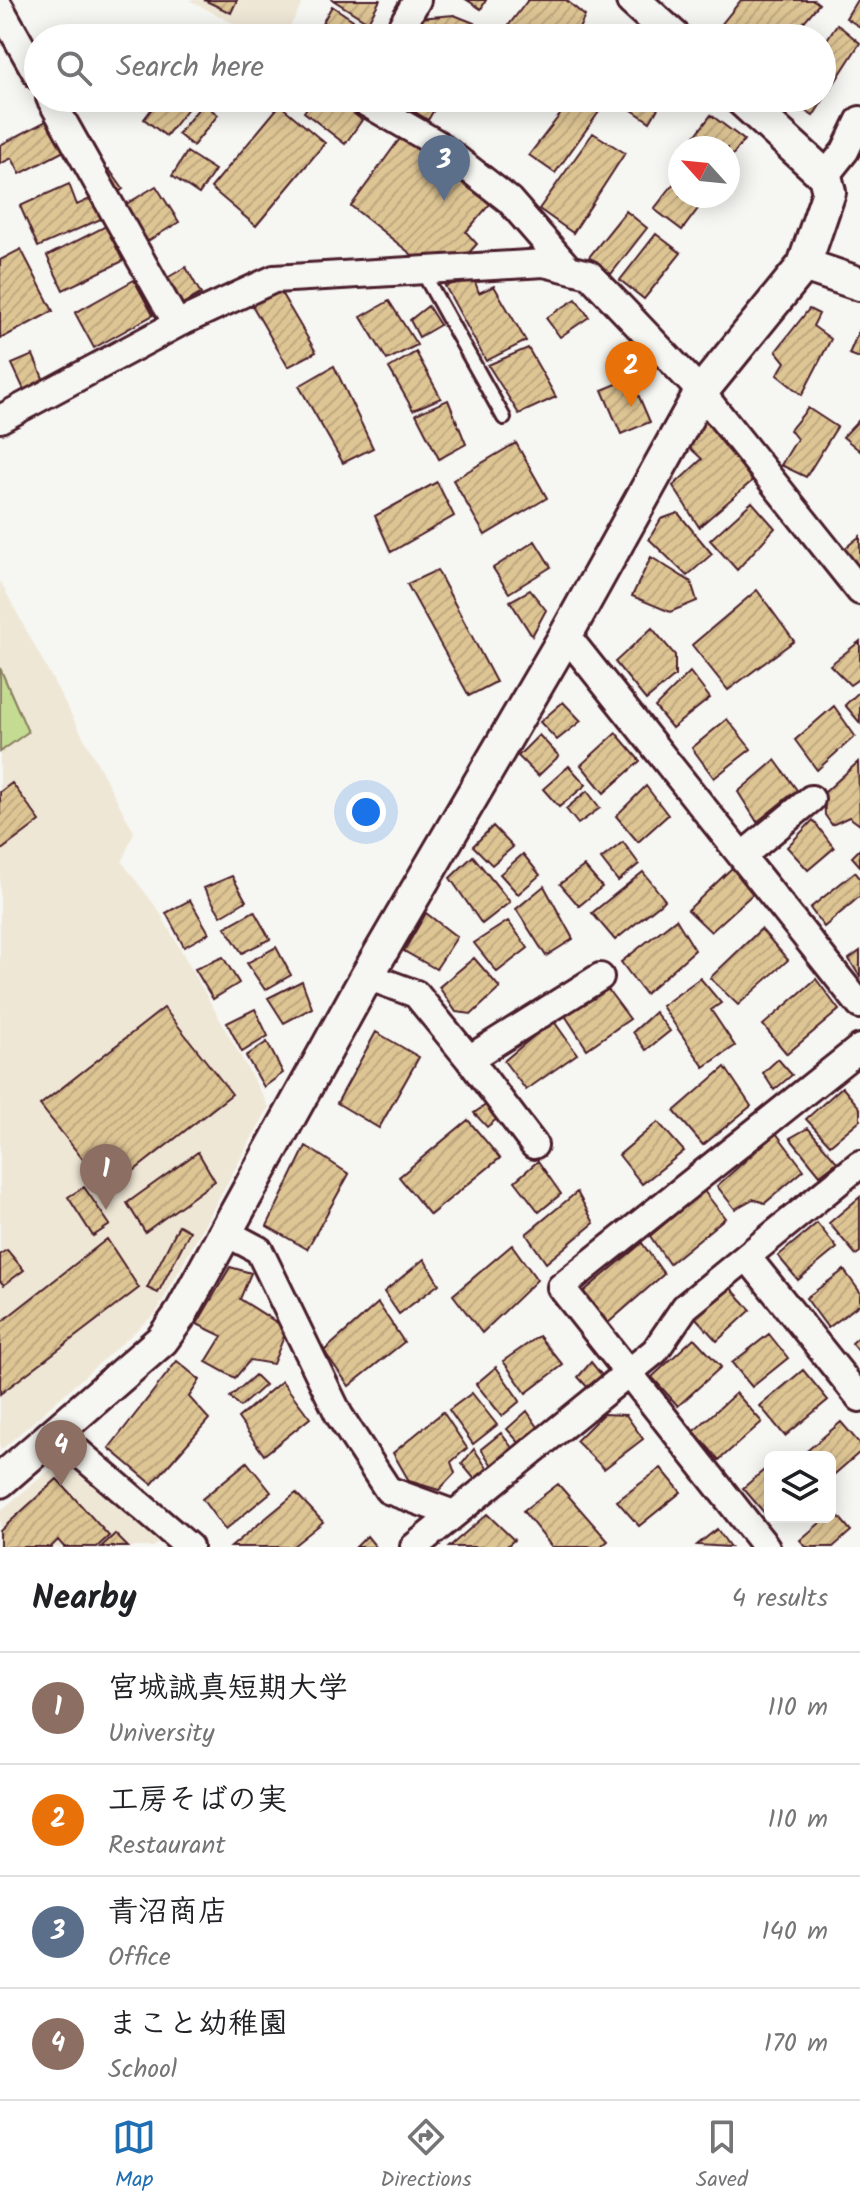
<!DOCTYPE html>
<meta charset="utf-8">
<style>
:root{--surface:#fff;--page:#f6f6f6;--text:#202124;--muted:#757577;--line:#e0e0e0;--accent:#1f6fb2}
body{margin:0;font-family:Kalam,"Klee One",sans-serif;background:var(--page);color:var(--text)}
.controls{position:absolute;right:24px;bottom:24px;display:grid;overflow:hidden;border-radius:12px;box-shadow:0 4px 20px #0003}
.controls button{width:72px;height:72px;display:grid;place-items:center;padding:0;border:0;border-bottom:2px solid var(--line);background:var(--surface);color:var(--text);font:40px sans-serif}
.compass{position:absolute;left:668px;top:136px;width:72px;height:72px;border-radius:50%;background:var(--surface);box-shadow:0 4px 20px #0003;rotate:297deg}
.you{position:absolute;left:366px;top:812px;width:28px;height:28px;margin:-20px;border:6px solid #fff;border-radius:50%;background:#1a73e8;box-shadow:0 0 0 12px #1a73e833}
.badge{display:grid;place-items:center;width:52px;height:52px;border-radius:50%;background:var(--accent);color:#fff;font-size:26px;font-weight:700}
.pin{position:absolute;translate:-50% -66px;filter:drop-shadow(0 2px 4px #0008)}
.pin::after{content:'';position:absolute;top:42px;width:28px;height:24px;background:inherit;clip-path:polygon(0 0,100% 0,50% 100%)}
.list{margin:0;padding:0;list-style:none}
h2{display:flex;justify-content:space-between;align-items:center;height:104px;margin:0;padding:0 32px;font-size:34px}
h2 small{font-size:26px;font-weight:400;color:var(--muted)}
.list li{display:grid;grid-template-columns:52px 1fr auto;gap:24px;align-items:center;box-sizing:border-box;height:112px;padding:0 32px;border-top:2px solid var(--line)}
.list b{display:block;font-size:30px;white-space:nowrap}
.list p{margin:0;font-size:26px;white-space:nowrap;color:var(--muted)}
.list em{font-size:26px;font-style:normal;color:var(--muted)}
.icon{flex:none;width:44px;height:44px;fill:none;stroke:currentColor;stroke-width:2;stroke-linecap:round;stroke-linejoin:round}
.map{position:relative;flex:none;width:860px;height:1547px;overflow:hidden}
.search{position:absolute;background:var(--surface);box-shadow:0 4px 20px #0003;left:24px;right:24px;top:24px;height:88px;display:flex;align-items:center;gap:20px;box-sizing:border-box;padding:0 28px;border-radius:44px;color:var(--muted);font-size:30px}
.sheet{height:552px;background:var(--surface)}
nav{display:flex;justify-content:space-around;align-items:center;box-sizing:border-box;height:112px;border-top:2px solid var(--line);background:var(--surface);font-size:22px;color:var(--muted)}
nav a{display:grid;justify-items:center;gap:4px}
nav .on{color:var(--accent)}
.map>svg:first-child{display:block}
.built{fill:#efe7d6}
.pitch{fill:#c4dc92;stroke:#877e5e;stroke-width:2}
.building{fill:url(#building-hatch);stroke:#4a1f2b;stroke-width:2}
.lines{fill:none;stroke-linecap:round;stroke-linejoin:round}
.service-casing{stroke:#4a1f2b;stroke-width:18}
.minor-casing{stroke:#4a1f2b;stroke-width:32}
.tertiary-casing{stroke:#4a1f2b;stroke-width:38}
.service{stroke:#f6f6f2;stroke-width:12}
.minor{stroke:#f6f6f2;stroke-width:26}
.tertiary{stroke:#f6f6f2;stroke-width:32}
</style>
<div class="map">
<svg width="860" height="1547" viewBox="0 0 860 1547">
<defs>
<pattern id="building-hatch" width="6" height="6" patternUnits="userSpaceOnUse" patternTransform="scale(2)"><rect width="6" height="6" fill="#dec594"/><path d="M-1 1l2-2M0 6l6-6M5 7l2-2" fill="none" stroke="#c0a980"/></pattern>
</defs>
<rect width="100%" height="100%" fill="#f6f6f2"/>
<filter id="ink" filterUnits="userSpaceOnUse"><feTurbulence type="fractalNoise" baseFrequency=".0125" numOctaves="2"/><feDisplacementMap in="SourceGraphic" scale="16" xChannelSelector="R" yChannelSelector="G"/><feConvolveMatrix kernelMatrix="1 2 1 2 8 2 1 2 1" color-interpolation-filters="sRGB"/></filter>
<g filter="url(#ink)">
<path class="built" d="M189 0H304L284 38H261Z
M0 581 134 832 122 862 159 911 269 1107 156 1313 0 1451Z
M61 1461 162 1540 153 1547H0V1511Z"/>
<path class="pitch" d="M0 668 28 732 0 752Z"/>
<path class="building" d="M204 0H237L231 13Z
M333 0H380L368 22Z
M467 0H486L481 9Z
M528 0H566L585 16 575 37 561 33 558 38H499Z
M741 0H814L819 4 790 38H726L717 30Z
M857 0H860V27L846 18Z
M332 6 353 20 348 34 356 38H314Z
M454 15 474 23 464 38H407L419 18Z
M837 24 860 43 813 116 789 100 822 98V47Z
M160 98H196L166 136 144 119Z
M314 98H333L362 120 345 144 304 112Z
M393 98H441L428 120Z
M573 98H609L555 173 529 155Z
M622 98H664L650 122 620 102Z
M203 103 218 115 193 146 178 134Z
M280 105 325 143 256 226 211 188Z
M711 115 744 140 728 161V148H686Z
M50 119 66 150 20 174 12 158 0 164V145Z
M593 133 625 153 573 233 539 209Z
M401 137 490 204 466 232 477 244 459 264 426 266 351 206Z
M187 152 215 170 199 194 172 176Z
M109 169 123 189 113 196 99 177Z
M679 177 680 196 706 198 682 230 654 209Z
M69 184 77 205 94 197 103 218 38 247 20 206Z
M156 186 179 222 143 244 120 208Z
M626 211 647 228 611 274 589 257Z
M106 226 123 261 63 290 47 256Z
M656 234 681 253 644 299 620 280Z
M21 249 53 311 0 339V260Z
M186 267 201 294 175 308 160 282Z
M474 279 479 293 494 286 526 341 486 361 445 286Z
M134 280 153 315 94 348 75 313Z
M280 291 316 352 288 367 249 300Z
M576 299 589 317 560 337 546 318Z
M389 301 417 345 387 360 361 317Z
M428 306 440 325 419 337 410 320Z
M809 309 819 314 813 326 831 339 802 395 777 375 785 362 776 351Z
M860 328V358L849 354Z
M528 348 556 397 519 414 488 365Z
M416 352 441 398 413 410 389 368Z
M33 355 46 385 26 394 12 364Z
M334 366 373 448 343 463 299 386Z
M631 378 650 422 621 434 602 390Z
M448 400 466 444 439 459 416 414Z
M808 408 837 427 806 477 781 465 797 439 790 430Z
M707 416 752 481 699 527 673 486 702 459 688 446Z
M860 419V451L843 437Z
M516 443 547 498 485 535 453 480Z
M437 482 454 516 391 552 375 516Z
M752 502 775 528 737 570 710 540Z
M678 513 712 554 687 576 649 539 661 519Z
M860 536V572L844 549Z
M535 541 551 567 509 593 493 568Z
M651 557 691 582 697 601 670 612 632 596Z
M437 570 496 682 469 696 407 584Z
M530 590 546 610 532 636 510 601Z
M757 590 794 641 728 690 692 645Z
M652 628 675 655V676L646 700 615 662Z
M860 641V678L850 685 830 665Z
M690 672 710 698 672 728 655 707Z
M860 691V723L845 705Z
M563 702 581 721 557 740 540 722Z
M834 706 855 736 817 770 795 740Z
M727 719 751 749 714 778 692 748Z
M616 733 640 761 604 793 581 765Z
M539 735 559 756 538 776 518 756Z
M775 760 797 790 757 822 738 792Z
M858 762 860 825 849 817 832 825 825 815 824 793Z
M569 766 586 785 559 807 543 789Z
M12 783 40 821 0 851V792Z
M646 786 668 815 638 842 616 816Z
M587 791 600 808 578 824 566 809Z
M813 820 834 848 808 870 787 847Z
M493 826 513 847 492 865 473 846Z
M623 842 639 864 618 881 601 859Z
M860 849V866L852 857Z
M523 854 540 875 518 894 500 874Z
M473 856 510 902 482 924 450 878Z
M584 866 602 887 579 906 560 884Z
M733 867 755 892 711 932 688 910Z
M643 872 665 900 615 940 592 913Z
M855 872 860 878V896L824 927 810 908Z
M232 876 246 901 221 916 204 888Z
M544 886 573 939 546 956 516 909Z
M190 900 209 933 184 947 166 913Z
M254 911 270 939 242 953 225 927Z
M426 913 457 937 436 969 404 951Z
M676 919 695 950 645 994 621 962Z
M508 921 528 948 497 972 474 943Z
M761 929 788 960 738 1005 710 978Z
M276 947 291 975 265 990 247 963Z
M860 951V977L849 959Z
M223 957 239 983 213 999 195 969Z
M474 958 500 988 472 1014 456 1012 439 987Z
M700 978 721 1003 711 1010 735 1046 704 1067 662 1006Z
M816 979 839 1010 787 1054 763 1025Z
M302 981 312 1008 284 1023 268 998Z
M603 983 630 1019 587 1049 564 1014Z
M164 1008 232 1094 108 1191 40 1105Z
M255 1009 268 1036 242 1052 227 1023Z
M655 1012 670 1031 646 1050 633 1032Z
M553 1020 577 1054 526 1090 504 1061Z
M376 1032 419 1057 379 1128 337 1103Z
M267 1042 283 1073 264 1087 246 1056Z
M778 1059 792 1075 774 1090 763 1073Z
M725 1067 751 1106 703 1145 674 1111Z
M842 1087 860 1108V1120L830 1145 806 1119Z
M489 1103 498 1118 487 1127 474 1113Z
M468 1120 500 1158 430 1215 399 1177Z
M658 1122 684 1151 642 1184 619 1155Z
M808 1128 837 1162 820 1175 790 1138Z
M776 1133 804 1170 765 1203 753 1199 735 1209 717 1186Z
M306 1146 349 1174 307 1249 267 1226Z
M198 1152 215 1181 145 1232 127 1203Z
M538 1161 561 1194 539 1212 515 1181Z
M84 1187 110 1225 93 1236 68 1197Z
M704 1191 725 1218 669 1264 650 1236Z
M577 1192 594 1223 546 1263 526 1234Z
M860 1197V1252L856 1255 829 1223Z
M817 1223 837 1248 798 1280 778 1256Z
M179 1225 190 1231 158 1293 147 1288Z
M107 1239 139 1288 0 1394V1323Z
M642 1243 664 1274 608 1323 583 1292Z
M512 1245 537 1280 482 1333 453 1295Z
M7 1250 24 1270 4 1285 0 1281V1254Z
M424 1259 439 1284 399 1314 384 1292Z
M230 1267 251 1273 240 1299 287 1329 273 1364 250 1360 235 1378 206 1362 222 1336 197 1324Z
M844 1270 860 1292V1304L828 1328 806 1298Z
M728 1285 751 1310 717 1341 694 1316Z
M378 1303 404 1342 349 1386 324 1351Z
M769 1334 788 1358 752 1387 732 1363Z
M539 1336 563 1365 526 1393 503 1361Z
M860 1336V1353L852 1343Z
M694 1338 721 1367 678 1406 652 1377Z
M177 1361 200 1380 189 1397 209 1419 152 1484 109 1448Z
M591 1362 604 1378 590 1390 578 1377Z
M496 1367 520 1401 502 1416 476 1384Z
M803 1370 828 1400 785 1436 760 1406Z
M255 1375 265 1385 240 1407 230 1397Z
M282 1381 310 1418 264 1455 238 1418Z
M472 1393 497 1425 473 1444 449 1410Z
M736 1393 762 1422 719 1460 694 1431Z
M527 1411 540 1430 521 1445 507 1429Z
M443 1412 467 1448 451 1462 455 1473 439 1490 409 1481 393 1453Z
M603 1414 626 1415 643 1439 604 1469 576 1441Z
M841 1422 860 1444V1452L830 1478V1457L801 1456Z
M501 1433 513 1449 493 1467 481 1449Z
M474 1449 489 1471 477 1482 462 1464Z
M247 1462 271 1492 225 1530 202 1499Z
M770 1465V1513L767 1516 743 1488Z
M661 1468 681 1492 639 1526 617 1501Z
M57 1479 109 1536 97 1547H64L58 1540 51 1547H0V1531Z
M558 1484 608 1541 601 1547H552L523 1511Z
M296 1493 323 1522 292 1547H231Z
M834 1511 851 1531 833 1547H806L800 1540Z
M487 1514 514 1540 506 1547H449Z
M717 1529 730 1547 697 1545Z
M115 1534 128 1547H101Z
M367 1536 376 1547H356Z"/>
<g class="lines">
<g class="service-casing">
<path id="service" d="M422 271 504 418"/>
</g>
<g class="minor-casing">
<path id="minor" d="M0 8 38 76
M399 31 417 0
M50 98 177 324
M358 98 436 143 509 200 569 269
M825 176 845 151 860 120
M0 419 177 324 274 279 544 263 589 274 701 392 860 591
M566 635 860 1005
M742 856 811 799
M367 976 416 994 469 1059 600 977
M469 1059 534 1145
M225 1232 259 1250 339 1415 388 1490 454 1514
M748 1258 860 1398
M57 1434 189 1547
M414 1547 655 1351 685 1307 860 1164
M766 1547 561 1287 860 1048"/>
</g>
<g class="tertiary-casing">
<path id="tertiary" d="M633 0 675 38
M804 265 860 284
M0 1481 162 1340 180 1315 367 976 566 635 701 392 804 265 829 192 825 176 740 98"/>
</g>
<use href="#service" class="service"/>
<use href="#minor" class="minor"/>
<use href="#tertiary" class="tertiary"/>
</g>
</g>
</svg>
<div class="controls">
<button><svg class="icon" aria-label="layers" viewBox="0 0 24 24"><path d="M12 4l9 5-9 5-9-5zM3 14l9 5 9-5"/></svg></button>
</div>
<svg class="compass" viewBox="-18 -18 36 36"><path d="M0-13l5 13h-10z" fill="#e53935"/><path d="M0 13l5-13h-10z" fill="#757577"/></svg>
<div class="you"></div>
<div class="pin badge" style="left:106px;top:1210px;background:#8d6e63">1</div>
<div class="pin badge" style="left:631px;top:407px;background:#e8710a">2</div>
<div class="pin badge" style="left:444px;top:201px;background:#5c6f8a">3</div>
<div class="pin badge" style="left:61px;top:1486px;background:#8d6e63">4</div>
<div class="search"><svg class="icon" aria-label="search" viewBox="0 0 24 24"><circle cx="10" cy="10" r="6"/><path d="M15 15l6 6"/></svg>Search here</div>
</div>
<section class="sheet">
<h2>Nearby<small>4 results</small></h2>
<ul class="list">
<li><span class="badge" style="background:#8d6e63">1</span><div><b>宮城誠真短期大学</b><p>University</p></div><em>110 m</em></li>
<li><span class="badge" style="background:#e8710a">2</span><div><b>工房そばの実</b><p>Restaurant</p></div><em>110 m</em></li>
<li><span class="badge" style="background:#5c6f8a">3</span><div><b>青沼商店</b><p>Office</p></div><em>140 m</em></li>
<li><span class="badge" style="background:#8d6e63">4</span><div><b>まこと幼稚園</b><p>School</p></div><em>170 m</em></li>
</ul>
</section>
<nav>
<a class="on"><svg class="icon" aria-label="map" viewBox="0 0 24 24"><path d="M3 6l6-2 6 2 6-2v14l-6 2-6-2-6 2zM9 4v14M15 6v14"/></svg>Map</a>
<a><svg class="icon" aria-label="directions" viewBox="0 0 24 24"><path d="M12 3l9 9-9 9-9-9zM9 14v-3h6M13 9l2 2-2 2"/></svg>Directions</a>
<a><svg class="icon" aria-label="saved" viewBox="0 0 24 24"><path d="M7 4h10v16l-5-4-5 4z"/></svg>Saved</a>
</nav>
